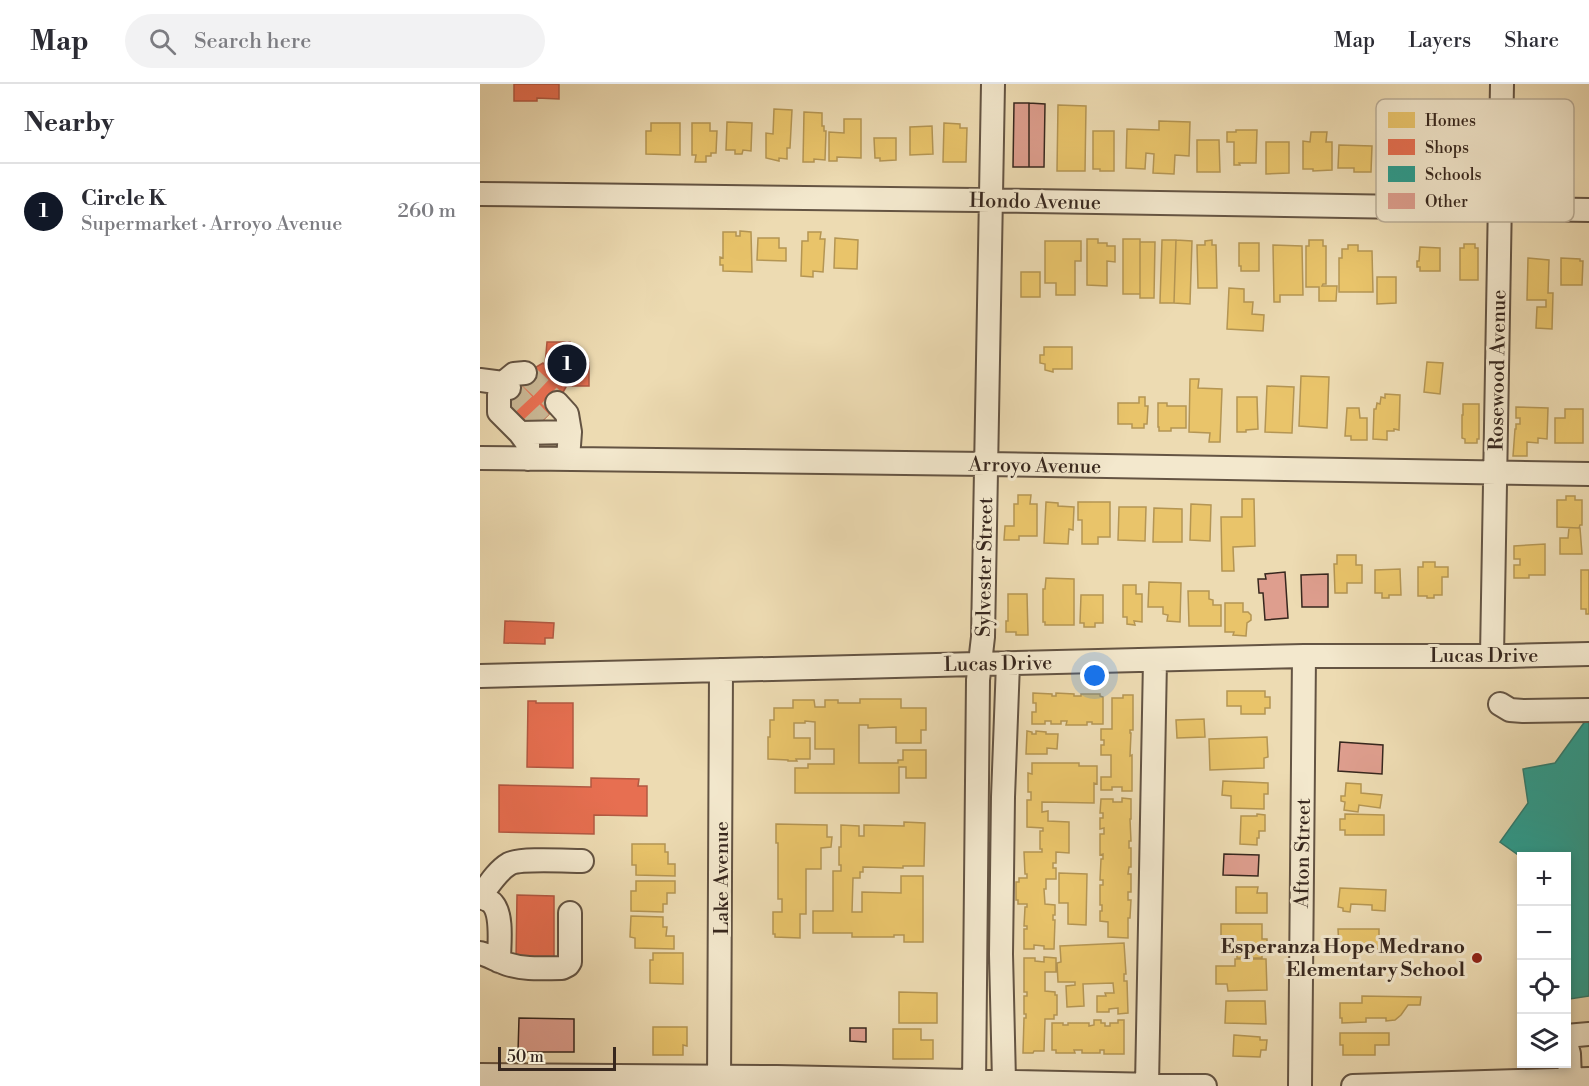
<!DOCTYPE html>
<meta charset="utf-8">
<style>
:root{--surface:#fff;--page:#f2f2f3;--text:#2b2b33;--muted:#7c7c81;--line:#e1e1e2;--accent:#111827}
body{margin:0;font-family:"Libre Bodoni",serif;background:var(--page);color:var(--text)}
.controls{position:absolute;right:18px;bottom:18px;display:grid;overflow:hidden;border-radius:0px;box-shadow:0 3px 9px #0003}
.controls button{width:54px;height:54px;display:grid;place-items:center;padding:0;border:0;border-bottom:2px solid var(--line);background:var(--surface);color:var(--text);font:30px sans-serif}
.scale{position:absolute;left:18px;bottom:15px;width:118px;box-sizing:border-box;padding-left:6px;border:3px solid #37271e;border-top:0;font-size:16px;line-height:21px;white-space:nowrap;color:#37271e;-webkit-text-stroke:4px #f3e8cd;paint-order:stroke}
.you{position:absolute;left:615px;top:592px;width:21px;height:21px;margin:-15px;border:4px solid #fff;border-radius:50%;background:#1a73e8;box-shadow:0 0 0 9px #1a73e833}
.badge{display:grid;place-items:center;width:39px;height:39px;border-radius:50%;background:var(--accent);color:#fff;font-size:20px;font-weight:700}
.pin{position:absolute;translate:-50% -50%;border:3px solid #fff;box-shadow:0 2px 6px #0006}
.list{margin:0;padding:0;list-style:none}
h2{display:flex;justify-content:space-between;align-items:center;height:78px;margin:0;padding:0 24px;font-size:26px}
h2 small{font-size:20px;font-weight:400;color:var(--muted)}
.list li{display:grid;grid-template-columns:39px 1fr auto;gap:18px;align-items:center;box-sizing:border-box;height:96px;padding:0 24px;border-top:2px solid var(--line)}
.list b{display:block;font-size:22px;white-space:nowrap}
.list p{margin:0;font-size:20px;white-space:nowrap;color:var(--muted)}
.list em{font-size:20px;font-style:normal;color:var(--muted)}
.icon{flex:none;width:33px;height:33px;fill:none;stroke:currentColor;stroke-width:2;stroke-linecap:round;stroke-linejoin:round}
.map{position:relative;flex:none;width:1109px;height:1002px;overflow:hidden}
header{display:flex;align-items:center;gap:36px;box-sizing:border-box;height:84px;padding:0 30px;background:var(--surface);border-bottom:2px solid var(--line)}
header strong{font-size:28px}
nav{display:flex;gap:33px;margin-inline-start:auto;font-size:21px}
.search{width:420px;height:54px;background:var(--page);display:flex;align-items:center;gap:15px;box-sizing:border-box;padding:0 21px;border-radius:33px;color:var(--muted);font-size:22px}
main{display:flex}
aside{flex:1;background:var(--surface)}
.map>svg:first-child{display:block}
.homes{fill:#e9c46a;stroke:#b49553;stroke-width:1.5}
.shops{fill:#e76f51;stroke:#b25942;stroke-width:1.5}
.schools{fill:#2a9d8f;stroke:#2e7a6d;stroke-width:1.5}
.building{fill:#de9e8e;stroke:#37271e;stroke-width:1.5}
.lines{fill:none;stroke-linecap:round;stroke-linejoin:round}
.minor-tunnel{stroke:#c9b794;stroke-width:22;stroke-dasharray:22 11;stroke-linecap:butt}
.minor-casing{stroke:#645443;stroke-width:26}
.minor{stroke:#f3e8cd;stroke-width:22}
.poi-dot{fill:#8f2418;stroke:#f3e8cd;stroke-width:2}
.labels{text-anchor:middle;stroke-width:6;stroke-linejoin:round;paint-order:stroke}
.street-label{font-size:20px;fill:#37271e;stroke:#f3e8cd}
.poi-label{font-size:20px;font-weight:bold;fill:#37271e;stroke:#f3e8cd;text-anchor:end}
.key{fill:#f3e8cd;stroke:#bbae98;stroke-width:1.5}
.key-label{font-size:16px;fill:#37271e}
</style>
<header>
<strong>Map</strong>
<div class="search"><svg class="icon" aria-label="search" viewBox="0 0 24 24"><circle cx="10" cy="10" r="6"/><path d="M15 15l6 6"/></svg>Search here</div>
<nav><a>Map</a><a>Layers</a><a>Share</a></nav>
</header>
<main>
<aside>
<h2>Nearby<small></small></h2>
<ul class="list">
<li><span class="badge">1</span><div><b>Circle K</b><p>Supermarket · Arroyo Avenue</p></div><em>260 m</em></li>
</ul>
</aside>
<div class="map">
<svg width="1109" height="1002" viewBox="0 0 1109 1002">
<rect width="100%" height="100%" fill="#eddbb2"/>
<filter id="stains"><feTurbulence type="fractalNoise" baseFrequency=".00333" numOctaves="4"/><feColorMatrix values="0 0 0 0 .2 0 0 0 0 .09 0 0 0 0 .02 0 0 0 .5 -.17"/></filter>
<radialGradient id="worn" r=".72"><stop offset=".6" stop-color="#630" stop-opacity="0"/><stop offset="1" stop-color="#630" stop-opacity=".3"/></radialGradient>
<path class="homes" d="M578 21 606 22 605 87H577Z
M294 25 312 26 310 64H307V75L299 74V77L286 74V49L293 50Z
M324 28 342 29V42H344V47H346L345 76 334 75V78H323Z
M364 35H381V74L357 73V77H349V48L364 49Z
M679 37 710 38 709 72 695 71 694 90 673 89 674 70 666 69 665 85 646 84 647 45 679 46Z
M247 38 272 39 271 67 263 66 262 70H255V66H246Z
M171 39H200V71L166 70V47H171Z
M212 39H230V47H237L236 69H231V72H226V78H215L216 71H212Z
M464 39 480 40V44H487L486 78H463Z
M452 42 453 70 430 71V43Z
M756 46H777L776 79H759L760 81H754V58H747V48H756Z
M613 47H634V87H620V85H613Z
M831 48H847L846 58H852V86L833 87V85H823V57L830 58Z
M394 54H416V76L400 77V74H395Z
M717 56H739L740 88H717Z
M786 58H809V89L786 90Z
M859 61 892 62 891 88H874V84H858Z
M260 147 271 148 272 188 243 187V181H240V173L243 174V148H256V152H260Z
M328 148H341L340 155H345L343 188 333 187V193L321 192 322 157H328Z
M278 154H299V164H306V177L277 176Z
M355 154 378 156 377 185 354 184Z
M607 155H618V159H627V162H635V178L627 177V202L607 201Z
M643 155H660V210H643Z
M682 156H696L694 219H680Z
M696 156 712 157 710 220 694 219Z
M732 156V161H736L737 204H718L717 161H725V157Z
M829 156H843V162H846V200H843L842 202H857L856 217H839V203H826V162H829Z
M565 157H601V177H595V211H576V199H565Z
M660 158H675L674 214H660Z
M759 159H779V187H761V182H759Z
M984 160H995V164H998V196H980V164H984Z
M793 161 822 162 823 211H800V218H794Z
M868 161H878V167H892L893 208H859V174H862V165H868Z
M940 163 960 164V187H940V183H937V177H939Z
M1048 174 1069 176 1068 209H1073L1072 245 1056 244 1057 223H1066V216H1047Z
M1081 174 1100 175V177H1103L1102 201H1081Z
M541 188H560V213H541Z
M897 193H916V219L897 220Z
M749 204 764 205V218H773L772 230 784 231 783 247 747 245Z
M564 263H592V285H573V288L565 286V280L560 279V271H564Z
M947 278 963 279 960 310 944 308Z
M821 292 849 293 847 344 819 342Z
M710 295H719L718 304 742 305 740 358H729L730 349 709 348Z
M787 302 814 303 812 349 785 348Z
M905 310 920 311 919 346 914 345V347H907V356L893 355 894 325H896L897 319 900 320 901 313 905 314Z
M659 313H665V322H668L667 340H664V344H652V340H638V319H659Z
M757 313H777L778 345 766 346V348H757Z
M678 319H687V322H706V344H691V347H679V343H678Z
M983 320H999V355H997V359H985V355L982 354V331H983Z
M1036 323 1068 324 1067 355 1058 354V359L1047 358V372H1033L1035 345H1036V340H1040V334H1036Z
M867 324H879L880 334H887V356H871V352H865Z
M1085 325H1103V359H1075V334H1085Z
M538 411H551L550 420H557V452H539V456H524L525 442H534V420H538Z
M1086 412H1095V416H1102V441H1100L1099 444 1077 443V416H1086Z
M762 415H774L775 462 753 463 754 487H742L741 433H762Z
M566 418 578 419V422L594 423 593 446 589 445 588 460 564 459Z
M598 418H630V453H618V460H602V436H598Z
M711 420 731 421 730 457 710 456Z
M639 423H666L665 457 638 456Z
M674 424 702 425V458H673Z
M1089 444H1100L1102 470H1080V454H1088Z
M1065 460V491H1049V494H1034V481H1040V475H1034V462Z
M857 471H876V481H882V499H867V509H855L854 480H857Z
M943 478H955V483H968V493H962V511H954V514H947V512H938V483H943Z
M920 485 921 511H909V514H902V509H895V486Z
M1101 486H1109V530H1106V525H1101Z
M566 494 594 495V541H565V538H563V505H565Z
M669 498 701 499 700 538 687 537 688 531 683 530V523H668Z
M643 501H656V510H662V538L654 537 655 541 647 540V533H643Z
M708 507H729V515L733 516V521H741V542H709Z
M528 510H547L548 551H536V548H526V537H528Z
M601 511H623V539H615V543H604V539H600Z
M745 519H763V528H768L771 531V536L767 539 766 552 753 551 754 548H745Z
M747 607H785V613H790V624H785V630H761V622H747Z
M553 609 572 610V612H576V609L594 610V612H601V610H620V612L623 613V640H612V638H607V641H586L587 637H581V640H571V637H565V640H552V628H556V619H553Z
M643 611H653V646H650V649H651L650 672 652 671V707H642V703H632V706H621V693H631V671H621V661H624V656H621V645H632V614H643Z
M380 615H421V624H446V646H441V659H416V643L388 644V641H379V679H418V676H423V666H446V694H426V683H419V709H315V684H328V680H354V665H335V638L325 637V639H314V654H330V675H316L317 677H308V676L288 675V653H290V636H294V624H313V616H334L335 623H345V616H358V619H380Z
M724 635 725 653 697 654 696 636Z
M547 647 552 648V650H556V647L566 648V650H578L577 665 567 664V670H546Z
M787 653 788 673 784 674V684L730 686 729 655Z
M552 679H599V682H617V700L614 699V719L562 718V728L568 727V737L589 738V769L576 768V779H573V784H576V795H566V805H564L565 820 575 821V831H573V836H575L574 865H564V862L554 861V865H544V845H547V842H544L545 823H547V820H538V816H536V798H539V794H547V790H545L544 768H562V765H560V747H563V744L547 743V716H551V708H548V689L552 690Z
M743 697 788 699V710H784V725L751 724V712L742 711Z
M866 699 881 700V709L902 711 900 724 879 721 878 728 864 726 865 718 861 717V712H865Z
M642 714 651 715V735H650L651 757H649V764H651V783H649L648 790H651V808H648V816H651L650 834H648V854L628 853V838L620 837V827H622V821H620V801H623V796H620L621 775H623V770L620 771V750H624V744L620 745V734H623V729H620L621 715H633V718H642Z
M777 730 785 731V747H779V754H777V761L760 760 761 732H777Z
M865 730 904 731V751H865V746H860V735H865Z
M424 738 445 739 444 782H423V784L383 783V788H380V794H373L372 828H382V808L421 809V792H443V858H424V851H414V853H372V849H333V827H353V787H361V781H359V763H361V741L379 742V752H384V741L424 742Z
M296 740 347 741V753H352L351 763 341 764V785H326V830H320V854L295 853V850H293V828H302V815H298V759H296Z
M152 760H185V768H188V780H195V792L156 791V781H152Z
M579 789 607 790 606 841 588 840V819H579Z
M156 797H195V809H187V820H183V828L151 827V807H156Z
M756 803H778L777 809H787V829H756Z
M860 804 906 806 905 827 892 826V821L871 820 870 828 863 827V824L858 823Z
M151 832 183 833V843H187L186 852H194V865L155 864V854L150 853Z
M741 840H782V855H787V864H782V874H757V866H741Z
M858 845H899V855H915V865H859Z
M644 859 646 890H644V897H647L648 929 638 930V924L629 925V928H617V912H626L625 909H634L633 899 603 900 604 922 587 923 586 902 595 901V898H578L577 879 581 878 580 862Z
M173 869H203V900L170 899V876H173Z
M564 873 576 874V888H565V907L575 908V911H577V931H574V935H565L564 967H554L553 969H543L544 934H546V930H544V912H547V908H544V874H555V877L564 878Z
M755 875H786L787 906 748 907 747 900H736V882H755Z
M419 908 457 909V939H419Z
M882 912 941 913 940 921H928L921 931 915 936 906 937V934H886V938L862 939V934H860V919H882Z
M746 917H785L786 940 745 939Z
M614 936H621V939H625V942H630V939H638V936H644V970H624V966H620V969H602V966H594L595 969H576V966H572V939H583V941H588V939H609V942L614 941Z
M173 943H207V962L203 961V971H173Z
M413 945H441V956H453V975H413Z
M860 949H909V961H895V971H863V961H860Z
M754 951 780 953V956H787L786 966H781L780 973 753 972Z"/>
<path class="shops" d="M34 0H79V15L57 14V17H34Z
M67 258H90L109 279V302H85L65 281Z
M63 279 86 303 72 327 54 345 21 325 39 293Z
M25 537 74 539 73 554H65V560L24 559Z
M48 617H56V619H93V684L47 683Z
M111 694 159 695 158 702H167V732L114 731V750L19 748V701L111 703Z
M37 811 74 812V877L36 876Z"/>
<path class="schools" d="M1106 636 1109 639V912L1090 915 1086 893V772H1059V770L1041 773 1020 758 1048 719 1043 685 1075 679Z"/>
<path class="building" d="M534 19H549V83H533Z
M549 19 565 20 564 83H549Z
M805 488 808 534 785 536 783 509H779L778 495H786L785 490Z
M848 490V523H822L821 491Z
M860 658 903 661 902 690 858 687Z
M744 770 779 771 778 792 743 791Z
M39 934 94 935V968H38Z
M370 944H386V958L370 957Z"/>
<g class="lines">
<path class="minor-tunnel" d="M45 289 77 319
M29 304 61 338"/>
<g class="minor-casing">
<path id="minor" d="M0 110 496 116 1109 126
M0 296 23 299 34 290 45 289
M29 304 23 299 19 311V328L40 349 48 360V375
M77 319 87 330 90 348 88 375
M40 349 90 348
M0 374 506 380 1109 390
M1012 572 1022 0
M0 592 824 572H1028L1109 570
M1020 620 1030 626 1043 627 1109 626
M0 813C8 802 17 787 29 780 40 774 87 777 102 777
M0 813C5 815 10 816 13 820 23 832 19 861 19 877
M0 869C10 872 18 877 27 880 45 886 64 884 82 884L88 881 90 878V829
M1086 952 1109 950
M1086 959 1089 970 1090 995
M0 991 297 993 725 1002
M524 997 521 870 523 713 528 579
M667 1001 675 576
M239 1002 241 586
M494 1002 498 596 503 553 513 0
M820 1002 824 572
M873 1002 1109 995"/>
</g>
<use href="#minor" class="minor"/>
</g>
<circle class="poi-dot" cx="997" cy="874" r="6"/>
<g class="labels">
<g class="street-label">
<text transform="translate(555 117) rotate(1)" y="7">Hondo Avenue</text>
<text transform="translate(1017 286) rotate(-89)" y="7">Rosewood Avenue</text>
<text transform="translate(555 381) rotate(1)" y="7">Arroyo Avenue</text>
<text transform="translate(504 483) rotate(-89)" y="7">Sylvester Street</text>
<text x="1004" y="578">Lucas Drive</text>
<text transform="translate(518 579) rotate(-1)" y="7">Lucas Drive</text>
<text transform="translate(822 769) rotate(-89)" y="7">Afton Street</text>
<text transform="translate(241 794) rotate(-90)" y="7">Lake Avenue</text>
</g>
<g class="poi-label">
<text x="985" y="869">Esperanza Hope Medrano<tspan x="985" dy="23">Elementary School</tspan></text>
</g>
</g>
<rect x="896" y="15" width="198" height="123" rx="9" class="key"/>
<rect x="908" y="28" width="27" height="16" fill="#e9c46a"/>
<rect x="908" y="55" width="27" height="16" fill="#e76f51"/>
<rect x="908" y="82" width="27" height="16" fill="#2a9d8f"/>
<rect x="908" y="109" width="27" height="16" fill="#de9e8e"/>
<g class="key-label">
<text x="945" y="42">Homes</text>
<text x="945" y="69">Shops</text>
<text x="945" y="96">Schools</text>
<text x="945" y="123">Other</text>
</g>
<rect width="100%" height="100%" filter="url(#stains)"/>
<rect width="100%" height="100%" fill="url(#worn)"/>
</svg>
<div class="controls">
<button>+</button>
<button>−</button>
<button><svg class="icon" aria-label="locate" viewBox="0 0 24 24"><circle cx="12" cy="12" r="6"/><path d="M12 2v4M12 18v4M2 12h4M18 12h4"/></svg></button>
<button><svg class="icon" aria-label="layers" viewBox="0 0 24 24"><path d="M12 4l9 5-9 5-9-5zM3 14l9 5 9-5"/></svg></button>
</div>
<div class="scale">50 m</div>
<div class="you"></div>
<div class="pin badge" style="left:87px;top:280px">1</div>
</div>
</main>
